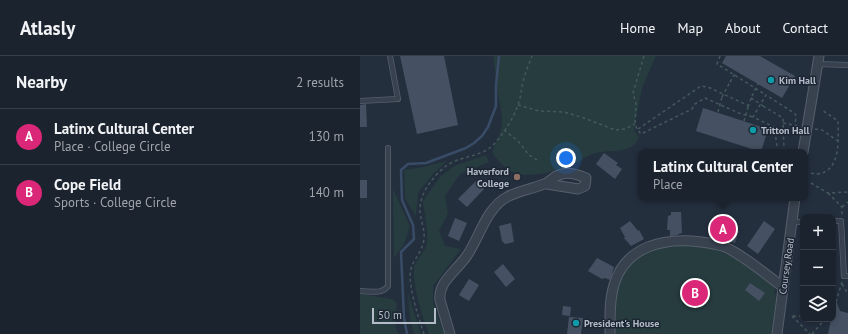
<!DOCTYPE html>
<meta charset="utf-8">
<style>
:root{--surface:#1b232e;--page:#242b36;--text:#f1f3f6;--muted:#a0a4aa;--line:#39404a;--accent:#db2777}
body{margin:0;font-family:"PT Sans",sans-serif;background:var(--page);color:var(--text)}
.controls{position:absolute;right:12px;bottom:12px;display:grid;overflow:hidden;border-radius:8px;box-shadow:0 2px 6px #0003}
.controls button{width:36px;height:36px;display:grid;place-items:center;padding:0;border:0;border-bottom:1px solid var(--line);background:var(--surface);color:var(--text);font:20px sans-serif}
.scale{position:absolute;left:12px;bottom:10px;width:64px;box-sizing:border-box;padding-left:4px;border:2px solid #b4bcc9;border-top:0;font-size:11px;line-height:14px;white-space:nowrap;color:#b4bcc9;-webkit-text-stroke:3px #1d2633;paint-order:stroke}
.you{position:absolute;left:206px;top:102px;width:14px;height:14px;margin:-10px;border:3px solid #fff;border-radius:50%;background:#1a73e8;box-shadow:0 0 0 6px #1a73e833}
.badge{display:grid;place-items:center;width:26px;height:26px;border-radius:50%;background:var(--accent);color:#fff;font-size:13px;font-weight:700}
.pin{position:absolute;translate:-50% -50%;border:2px solid #fff;box-shadow:0 1px 4px #0006}
.popup{position:absolute;left:278px;top:93px;width:170px;height:52px;box-sizing:border-box;display:grid;place-content:center;border-radius:8px;background:var(--surface);filter:drop-shadow(0 1px 3px #0005);font-size:13px;white-space:nowrap;color:var(--muted)}
.popup b{font-size:15px;color:var(--text)}
.popup::after{content:'';position:absolute;left:50%;top:100%;margin-left:-8px;border:8px solid transparent;border-top-color:var(--surface)}
.list{margin:0;padding:0;list-style:none}
h2{display:flex;justify-content:space-between;align-items:center;height:52px;margin:0;padding:0 16px;font-size:17px}
h2 small{font-size:13px;font-weight:400;color:var(--muted)}
.list li{display:grid;grid-template-columns:26px 1fr auto;gap:12px;align-items:center;box-sizing:border-box;height:56px;padding:0 16px;border-top:1px solid var(--line)}
.list b{display:block;font-size:15px;white-space:nowrap}
.list p{margin:0;font-size:13px;white-space:nowrap;color:var(--muted)}
.list em{font-size:13px;font-style:normal;color:var(--muted)}
.icon{flex:none;width:22px;height:22px;fill:none;stroke:currentColor;stroke-width:2;stroke-linecap:round;stroke-linejoin:round}
.map{position:relative;flex:none;width:488px;height:278px;overflow:hidden}
header{display:flex;align-items:center;gap:24px;box-sizing:border-box;height:56px;padding:0 20px;background:var(--surface);border-bottom:1px solid var(--line)}
header strong{font-size:19px}
nav{display:flex;gap:22px;margin-inline-start:auto;font-size:14px}
main{display:flex}
aside{flex:1;background:var(--surface)}
.map>svg:first-child{display:block}
.green{fill:#263c3f}
.lines{fill:none;stroke-linecap:round;stroke-linejoin:round}
.stream{stroke:#394c67;stroke-width:2.5}
.building{fill:#455162}
.lane-casing{stroke:#565f6c;stroke-width:6}
.street-casing{stroke:#565f6c;stroke-width:11}
.path{stroke:#44595c;stroke-width:1.5;stroke-dasharray:3 3;stroke-linecap:butt}
.lane{stroke:#38414e;stroke-width:4.5}
.street{stroke:#38414e;stroke-width:9}
.path-bridge{stroke:#44595c;stroke-width:1.5;stroke-dasharray:3 3;stroke-linecap:butt}
.culture-dot{fill:#0f9aa8;stroke:#1d2633;stroke-width:1.5}
.education-dot{fill:#8d6e63;stroke:#1d2633;stroke-width:1.5}
.labels{text-anchor:middle;stroke-width:3;stroke-linejoin:round;paint-order:stroke}
.poi-label{font-size:10px;font-weight:bold;fill:#b4bcc9;stroke:#1d2633;text-anchor:start}
.street-label{font-size:10px;fill:#b4bcc9;stroke:#1d2633}
</style>
<header>
<strong>Atlasly</strong>
<nav><a>Home</a><a>Map</a><a>About</a><a>Contact</a></nav>
</header>
<main>
<aside>
<h2>Nearby<small>2 results</small></h2>
<ul class="list">
<li><span class="badge">A</span><div><b>Latinx Cultural Center</b><p>Place · College Circle</p></div><em>130 m</em></li>
<li><span class="badge">B</span><div><b>Cope Field</b><p>Sports · College Circle</p></div><em>140 m</em></li>
</ul>
</aside>
<div class="map">
<svg width="488" height="278" viewBox="0 0 488 278">
<rect width="100%" height="100%" fill="#242f3e"/>
<path class="green" d="M133 0H296L282 32 274 74 279 81C272 99 252 93 236 97 228 99 222 104 214 108 201 115 172 121 158 118 148 116 137 104 132 96L141 74 142 63Z
M126 99 129 106 100 118 85 140 88 158 79 175 85 190 101 193 73 230V246L84 278H69C63 262 52 229 54 213 55 205 63 198 66 191 70 179 64 158 63 145L80 121 94 110Z
M87 105 72 119 58 137 56 160 45 143 44 114 63 111Z
M33 133 50 170 44 188 34 202Z
M302 189C311 189 319 188 327 189 362 190 388 209 414 229L416 244 411 278H254V252L257 229 268 211 282 198Z
M48 237 61 278H54C49 265 49 250 48 237Z
M0 238 32 243 37 247 35 268 38 278H0Z"/>
<g class="lines">
<path class="stream" d="M47 278 44 262 41 196 54 183 53 169 42 144 41 114 48 108 66 107 106 92 114 87 122 80 128 71 136 50V29L139 0"/>
</g>
<path class="building" d="M40 0H84L98 69 57 78Z
M366 0H400L435 20 422 42 362 7Z
M6 48 7 71H0V49Z
M343 52 408 73 401 96 336 75Z
M244 97 258 107 256 109 262 113 255 123 236 108Z
M0 124H7V142H0Z
M116 125 124 133 107 151 98 143Z
M311 156H321L322 177 318 178V179L310 180V174H307L308 160 311 159Z
M361 158 369 161 365 171 379 175 375 187 352 180Z
M95 162 107 167 99 185 88 180Z
M270 165 278 175 279 174 284 183 271 190 264 182 265 181 260 172Z
M404 165 415 173 398 198 387 190Z
M151 167 154 186 145 188 142 185 139 170Z
M237 202 254 211 250 224 245 222 242 223 228 215Z
M143 208 155 223 146 231 134 216Z
M109 223 119 229 109 245 99 239Z
M390 227 405 237 399 245 385 234Z
M473 239H474L480 255 488 257V278H468L471 263H473Z
M203 250 211 251 210 260 202 259Z
M209 261 223 262 221 278H207Z"/>
<g class="lines">
<g class="lane-casing">
<path id="lane" d="M457 8 488 9
M0 45 38 43 30 0
M473 165H481L484 220H488
M431 166H443
M0 235C9 235 22 239 28 230V92"/>
</g>
<g class="street-casing">
<path id="street" d="M443 96 459 0
M90 278 80 244C78 226 96 215 106 201 119 183 126 152 147 141 158 135 172 133 184 128 188 127 189 125 192 123 203 114 214 117 226 122L225 130 218 133 187 128
M250 278C250 262 249 245 254 229 265 190 305 181 341 186 349 187 357 188 365 191 385 200 405 218 423 231
M417 278 435 142"/>
</g>
<path class="path" d="M284 0 273 37 276 48 275 68 277 73 281 78 332 53 335 48 345 42 381 58 393 61
M360 0 357 8 406 39
M362 41 370 26
M391 42 396 45
M158 49 179 55 204 56 224 62 255 74 265 73 275 68
M403 50 423 62 424 96
M388 51 392 40
M423 67 439 70
M278 73 341 30 348 31 389 50
M455 73 462 74 478 85
M144 74 158 85 169 99 177 104
M418 96 414 71 393 61 406 39 434 57 436 59 435 69
M445 116C449 116 453 118 457 118 482 116 478 81 478 65L462 54
M451 127 468 137 488 136
M468 137 482 151V159
M482 151 488 146
M482 228 488 238
M476 246 482 226
M432 260 450 278
M433 260H443
M64 278C59 263 47 228 51 213 54 202 62 197 64 183 65 174 61 165 60 156 59 138 72 121 86 110 101 99 121 102 134 88 144 77 153 63 158 49 161 41 161 34 163 26 165 17 169 8 172 0
M452 278 465 263"/>
<use href="#lane" class="lane"/>
<use href="#street" class="street"/>
<path class="path-bridge" d="M370 26 376 16
M392 40 398 28
M396 45 403 50
M358 56 362 41
M384 65 388 51"/>
</g>
<g class="culture-dot">
<circle cx="411" cy="24" r="4"/>
<circle cx="393" cy="74" r="4"/>
<circle cx="216" cy="267" r="4"/>
</g>
<circle class="education-dot" cx="157" cy="121" r="4"/>
<g class="labels">
<g class="poi-label">
<text x="419" y="28">Kim Hall</text>
<text x="401" y="78">Tritton Hall</text>
<text x="149" y="119" text-anchor="end">Haverford<tspan x="149" dy="12">College</tspan></text>
<text x="224" y="271">President's House</text>
</g>
<g class="street-label">
<text transform="translate(426 210) rotate(-82)" y="4">Coursey Road</text>
</g>
</g>
</svg>
<div class="controls">
<button>+</button>
<button>−</button>
<button><svg class="icon" aria-label="layers" viewBox="0 0 24 24"><path d="M12 4l9 5-9 5-9-5zM3 14l9 5 9-5"/></svg></button>
</div>
<div class="scale">50 m</div>
<div class="you"></div>
<div class="pin badge" style="left:363px;top:173px">A</div>
<div class="popup"><b>Latinx Cultural Center</b>Place</div>
<div class="pin badge" style="left:335px;top:237px">B</div>
</div>
</main>
